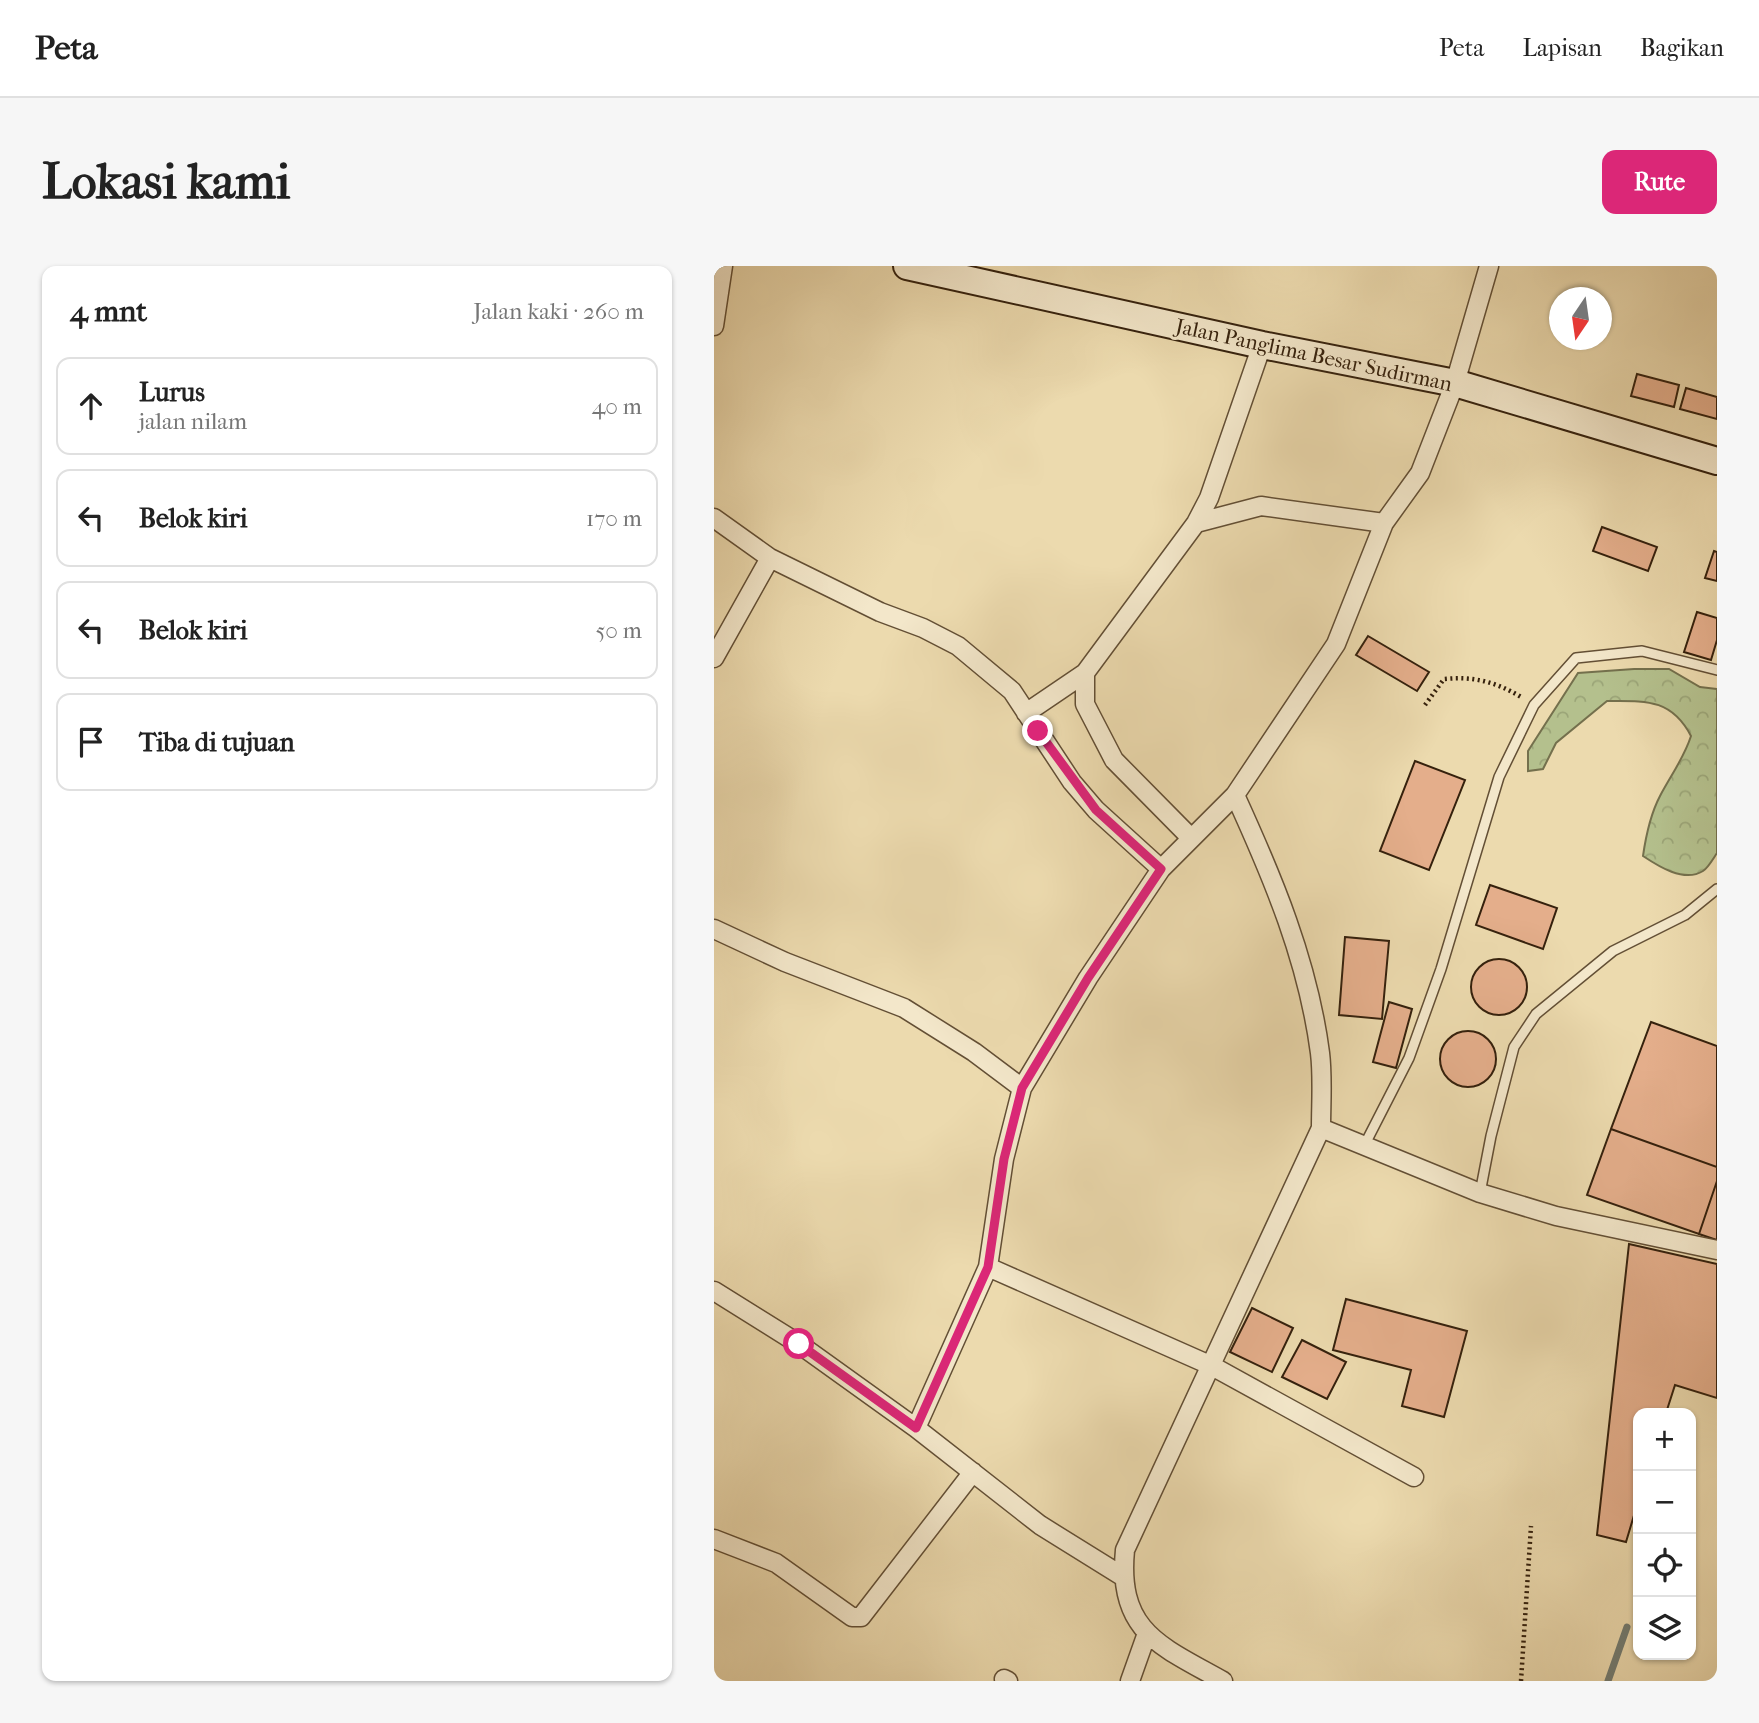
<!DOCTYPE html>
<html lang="id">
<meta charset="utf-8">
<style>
:root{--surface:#fff;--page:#f6f6f6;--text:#222;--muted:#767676;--line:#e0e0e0;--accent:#db2777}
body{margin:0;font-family:"IM FELL French Canon",serif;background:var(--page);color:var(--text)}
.controls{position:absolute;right:21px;bottom:21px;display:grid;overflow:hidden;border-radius:14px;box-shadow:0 2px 5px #0004}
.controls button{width:63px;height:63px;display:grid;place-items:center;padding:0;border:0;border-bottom:2px solid var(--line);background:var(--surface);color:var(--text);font:35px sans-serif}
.compass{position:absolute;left:835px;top:21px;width:63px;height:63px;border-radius:50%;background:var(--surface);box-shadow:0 2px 5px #0004;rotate:193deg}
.stop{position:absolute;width:21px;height:21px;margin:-16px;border:5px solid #db2777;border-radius:50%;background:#fff}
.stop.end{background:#db2777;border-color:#fff;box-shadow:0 2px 7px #0008}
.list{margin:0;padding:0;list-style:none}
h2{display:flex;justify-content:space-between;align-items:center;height:91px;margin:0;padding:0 28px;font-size:30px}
h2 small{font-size:23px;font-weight:400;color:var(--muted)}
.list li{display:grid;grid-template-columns:46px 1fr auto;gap:21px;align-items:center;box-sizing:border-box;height:98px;margin:0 14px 14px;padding:0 14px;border:2px solid var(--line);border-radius:14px}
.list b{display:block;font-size:26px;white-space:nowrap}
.list p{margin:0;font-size:23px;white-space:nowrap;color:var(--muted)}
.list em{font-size:23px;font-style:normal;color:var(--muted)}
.icon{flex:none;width:38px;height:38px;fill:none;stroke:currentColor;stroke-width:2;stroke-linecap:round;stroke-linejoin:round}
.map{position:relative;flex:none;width:1003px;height:1415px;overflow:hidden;border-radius:14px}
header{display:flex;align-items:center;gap:42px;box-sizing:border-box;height:98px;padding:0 35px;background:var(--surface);border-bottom:2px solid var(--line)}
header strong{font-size:33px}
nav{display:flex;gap:38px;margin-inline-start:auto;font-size:24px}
.intro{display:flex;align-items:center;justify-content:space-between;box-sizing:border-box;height:168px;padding:0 42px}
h1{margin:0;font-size:49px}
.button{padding:18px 32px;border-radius:14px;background:var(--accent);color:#fff;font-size:24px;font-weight:700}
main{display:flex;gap:42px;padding:0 42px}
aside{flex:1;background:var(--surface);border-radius:14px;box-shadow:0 2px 5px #0004}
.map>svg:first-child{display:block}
.forest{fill:url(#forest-crowns);stroke:#74704d;stroke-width:2}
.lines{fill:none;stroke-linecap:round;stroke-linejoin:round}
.stream{stroke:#737c72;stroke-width:7}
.building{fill:#e4ae8b;stroke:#35210d;stroke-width:2}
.lane-casing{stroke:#634f35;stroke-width:12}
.street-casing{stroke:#634f35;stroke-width:21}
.secondary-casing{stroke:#35210d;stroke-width:30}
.path{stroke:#35210d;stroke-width:4.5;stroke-dasharray:2 3.5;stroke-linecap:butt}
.lane{stroke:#f3e7ca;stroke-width:9}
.street{stroke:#f3e7ca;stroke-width:18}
.secondary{stroke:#f3e7ca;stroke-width:26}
.route{stroke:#db2777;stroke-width:9}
.labels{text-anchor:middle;stroke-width:6;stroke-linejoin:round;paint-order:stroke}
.street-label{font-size:21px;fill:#35210d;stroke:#f3e7ca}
</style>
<header>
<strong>Peta</strong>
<nav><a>Peta</a><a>Lapisan</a><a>Bagikan</a></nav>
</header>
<div class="intro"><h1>Lokasi kami</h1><a class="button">Rute</a></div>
<main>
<aside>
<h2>4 mnt<small>Jalan kaki · 260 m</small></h2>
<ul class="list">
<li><svg class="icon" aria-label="ahead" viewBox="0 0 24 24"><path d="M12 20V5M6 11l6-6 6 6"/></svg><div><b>Lurus</b><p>jalan nilam</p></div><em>40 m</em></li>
<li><svg class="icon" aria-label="left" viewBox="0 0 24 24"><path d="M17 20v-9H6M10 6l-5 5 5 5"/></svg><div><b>Belok kiri</b></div><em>170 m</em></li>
<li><svg class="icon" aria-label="left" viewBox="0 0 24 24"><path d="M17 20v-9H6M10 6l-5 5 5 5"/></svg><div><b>Belok kiri</b></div><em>50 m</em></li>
<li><svg class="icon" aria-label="arrive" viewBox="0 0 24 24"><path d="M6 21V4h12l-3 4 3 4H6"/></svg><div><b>Tiba di tujuan</b></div></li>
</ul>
</aside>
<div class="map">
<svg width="1003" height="1415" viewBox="0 0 1003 1415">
<defs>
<pattern id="forest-crowns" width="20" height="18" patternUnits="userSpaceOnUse" patternTransform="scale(1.75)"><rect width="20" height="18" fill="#b4c08d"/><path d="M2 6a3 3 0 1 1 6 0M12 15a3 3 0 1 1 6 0" fill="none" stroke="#9ba578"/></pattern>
</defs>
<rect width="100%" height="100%" fill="#ecdaae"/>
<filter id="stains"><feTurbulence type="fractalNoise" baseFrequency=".00286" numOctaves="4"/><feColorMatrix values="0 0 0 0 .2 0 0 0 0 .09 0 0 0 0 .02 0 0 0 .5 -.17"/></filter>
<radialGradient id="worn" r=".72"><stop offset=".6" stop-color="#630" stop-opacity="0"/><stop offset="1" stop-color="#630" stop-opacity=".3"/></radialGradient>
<path class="forest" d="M920 403H955L986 421 1003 423V587C999 593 994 602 989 605 970 617 944 600 929 590 932 569 936 549 946 530 957 509 970 492 977 470 957 432 931 435 893 435L842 477 829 503 814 505V485L864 407Z"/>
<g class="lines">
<path class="stream" d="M894 1415 913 1361"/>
</g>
<path class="building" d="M923 108 965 119 960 141 917 130Z
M972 122 1003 131V153L966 143Z
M888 261 943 281 934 305 879 285Z
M1000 285 1003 286V315L991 312Z
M983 346 1003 352V374L997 394 970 386Z
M654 370 715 406 703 425 642 389Z
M701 495 751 514 715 604 666 585Z
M776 619 843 642 829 683 762 659Z
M631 671 675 675 668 753 625 749Z
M757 721a28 28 0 1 1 56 0a28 28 0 1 1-56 0Z
M675 736 698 743 682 802 659 796Z
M937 756 1003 780V901L897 863Z
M726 793a28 28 0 1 1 56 0a28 28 0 1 1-56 0Z
M897 863 1003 901V915L985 968 873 929Z
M1003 915V974L985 968Z
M915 978 1003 998V1132L961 1119 952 1147H924V1236L912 1276 883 1269Z
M632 1033 753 1065 730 1151 688 1140 697 1104 619 1084Z
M538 1042 579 1062 558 1106 516 1086Z
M588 1074 632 1096 613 1133 568 1111Z"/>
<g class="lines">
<g class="lane-casing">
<path id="lane" d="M650 880 695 792 727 703 785 511 820 439 862 392 928 385 1003 404
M766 927 777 870 800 781 822 748 899 685 971 649 1003 623"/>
</g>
<g class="street-casing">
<path id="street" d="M0 60 9 0
M0 252 56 292 166 346 209 362 244 380 298 425 358 516 382 544 447 603 521 529
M482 257 547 240 670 257
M0 392 56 292
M312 447 371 407
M477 572 400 494 371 438V407L482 257 495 232 548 79
M0 663 71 696 190 742 260 786 308 822
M607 862 766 927 842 950 1003 984
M274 1001 498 1100 700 1211
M0 1025 85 1078 202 1162
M0 1273 62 1297 138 1351H147L259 1206
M408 1310 326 1259 202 1162 274 1001 290 893 308 822 374 712 447 603
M290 1413 294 1415
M416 1415 432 1370
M509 1415C447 1380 403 1366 411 1284L607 862C607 837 609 811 606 787 594 695 559 612 521 529L622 378 670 257 706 207 741 117 775 0"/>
</g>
<g class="secondary-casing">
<path id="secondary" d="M193 0 548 79 741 117 1003 195"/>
</g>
<path class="path" d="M711 439 730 413C760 410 782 416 807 431
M807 1415 817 1260"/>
<use href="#lane" class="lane"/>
<use href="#street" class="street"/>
<use href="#secondary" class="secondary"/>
</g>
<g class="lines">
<path class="route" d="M85 1078 202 1162 274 1001 290 893 308 822 374 712 447 603 382 544 324 465"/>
</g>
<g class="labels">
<g class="street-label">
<text transform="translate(600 89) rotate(12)" y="7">Jalan Panglima Besar Sudirman</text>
</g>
</g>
<rect width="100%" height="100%" filter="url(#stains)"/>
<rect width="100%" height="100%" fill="url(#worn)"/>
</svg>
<div class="controls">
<button>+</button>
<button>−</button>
<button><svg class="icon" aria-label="locate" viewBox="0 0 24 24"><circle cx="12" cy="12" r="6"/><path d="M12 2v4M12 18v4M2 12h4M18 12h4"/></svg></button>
<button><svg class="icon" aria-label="layers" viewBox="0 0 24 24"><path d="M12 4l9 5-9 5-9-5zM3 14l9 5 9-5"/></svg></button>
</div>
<svg class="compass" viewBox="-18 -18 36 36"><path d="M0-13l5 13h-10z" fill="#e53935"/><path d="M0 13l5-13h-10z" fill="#767676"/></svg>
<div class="stop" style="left:85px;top:1078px"></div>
<div class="stop end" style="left:324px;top:465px"></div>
</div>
</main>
